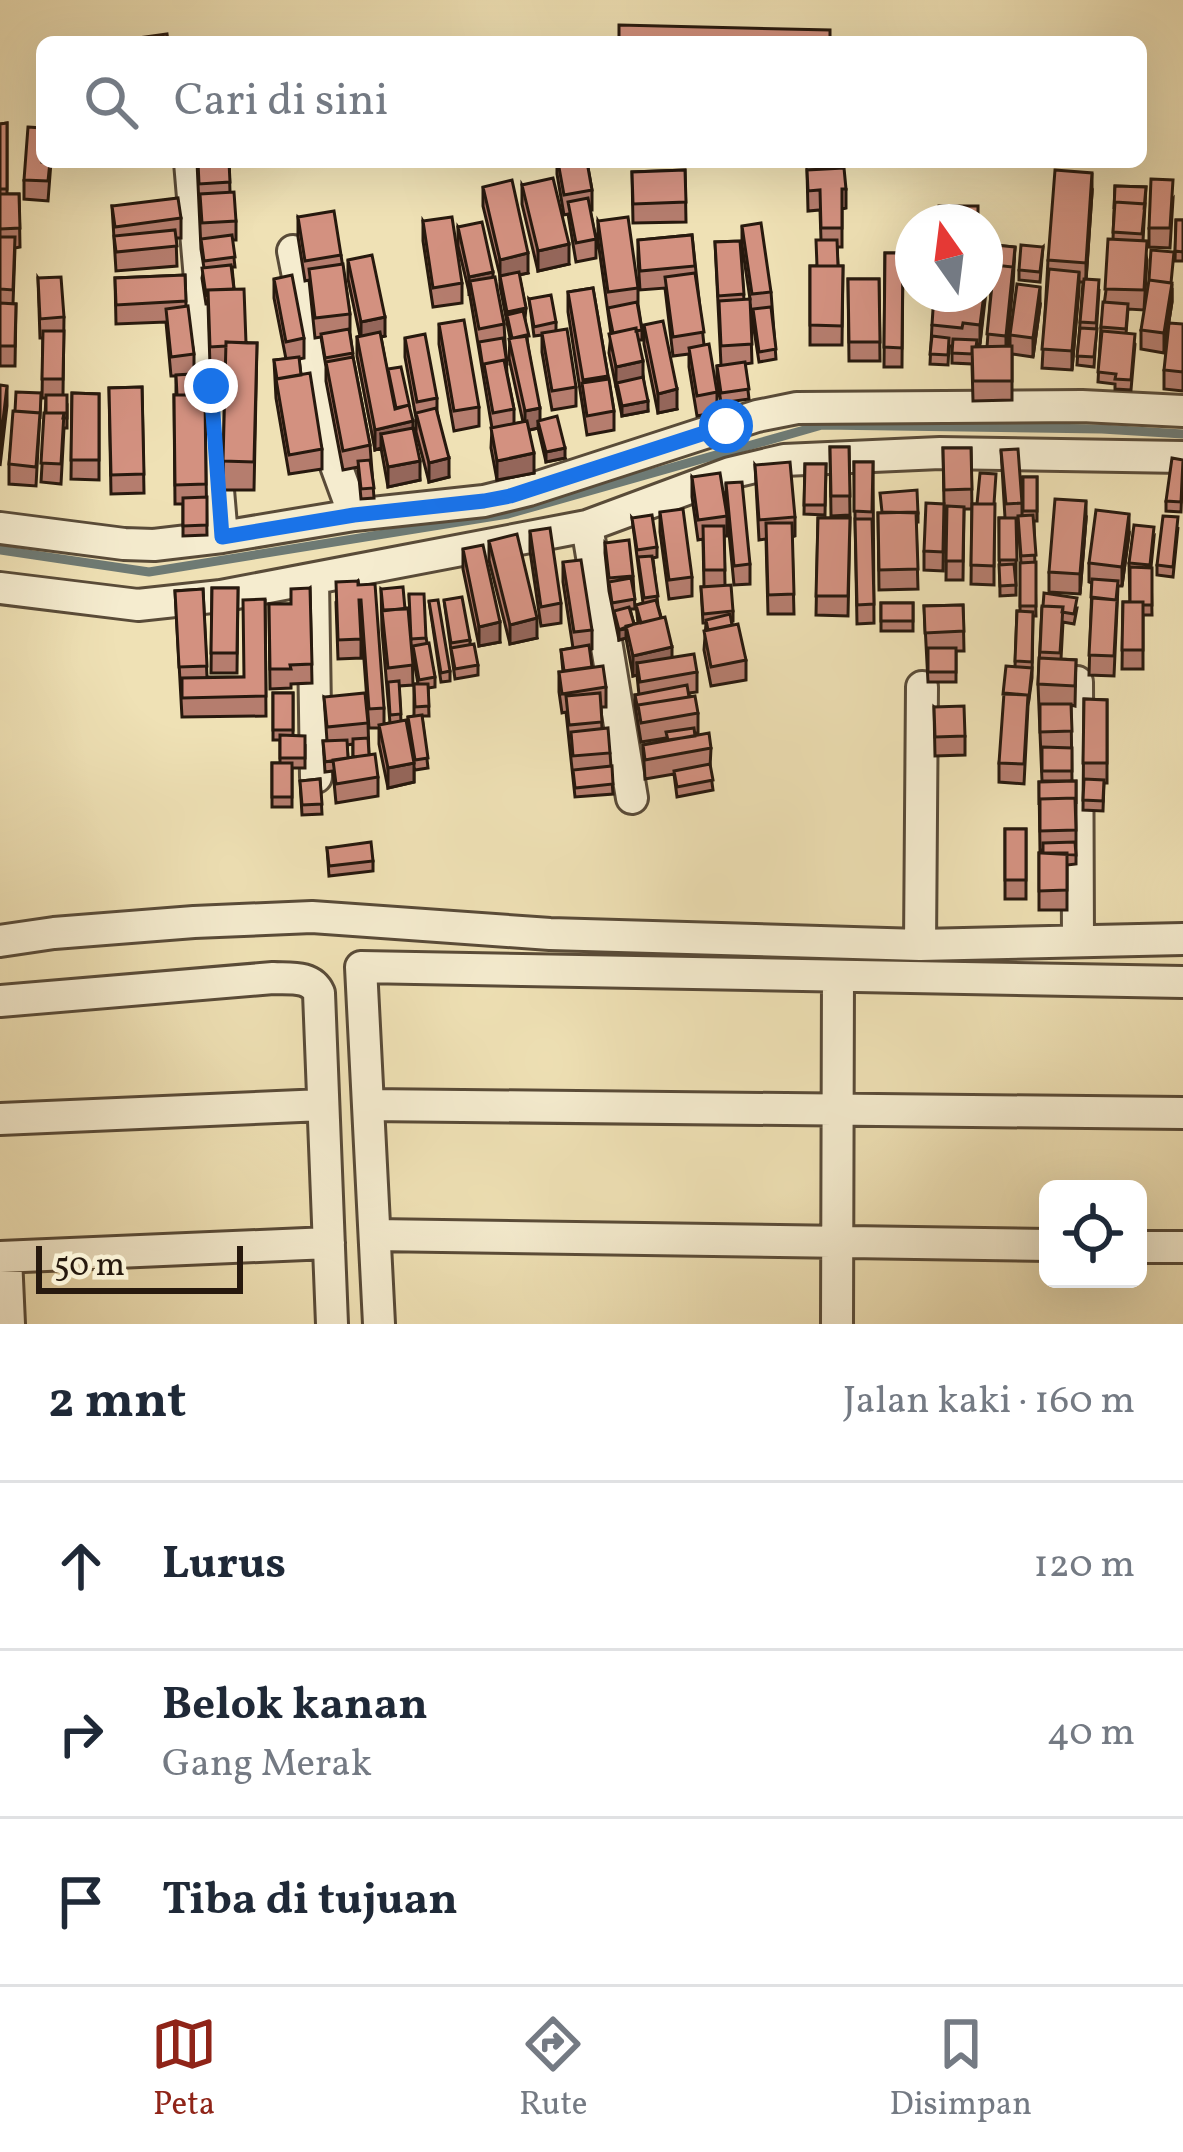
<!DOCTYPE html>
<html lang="id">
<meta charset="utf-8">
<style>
:root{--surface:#fff;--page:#f6f6f7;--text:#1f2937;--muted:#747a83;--line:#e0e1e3;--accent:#8f2418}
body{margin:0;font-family:Vollkorn,serif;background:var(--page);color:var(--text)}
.controls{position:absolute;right:36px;bottom:36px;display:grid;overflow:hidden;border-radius:18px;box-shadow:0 12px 48px #0002}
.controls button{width:108px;height:108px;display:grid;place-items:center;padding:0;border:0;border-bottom:3px solid var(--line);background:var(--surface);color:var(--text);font:60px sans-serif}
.compass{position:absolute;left:895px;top:204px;width:108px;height:108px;border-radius:50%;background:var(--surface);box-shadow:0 12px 48px #0002;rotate:346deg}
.scale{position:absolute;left:36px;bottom:30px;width:207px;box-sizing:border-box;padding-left:12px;border:6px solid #27190e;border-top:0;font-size:33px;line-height:42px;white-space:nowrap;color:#27190e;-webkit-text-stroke:9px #f5eccf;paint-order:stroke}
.stop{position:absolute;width:36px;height:36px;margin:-27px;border:9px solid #1a73e8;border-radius:50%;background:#fff}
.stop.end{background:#1a73e8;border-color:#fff;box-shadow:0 3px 12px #0008}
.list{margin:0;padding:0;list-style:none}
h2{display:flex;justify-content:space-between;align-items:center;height:156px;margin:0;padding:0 48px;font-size:51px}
h2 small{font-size:39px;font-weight:400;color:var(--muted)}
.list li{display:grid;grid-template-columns:78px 1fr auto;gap:36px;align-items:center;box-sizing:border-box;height:168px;padding:0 48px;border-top:3px solid var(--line)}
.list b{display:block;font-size:45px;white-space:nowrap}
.list p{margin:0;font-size:39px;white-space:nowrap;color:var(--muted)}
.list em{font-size:39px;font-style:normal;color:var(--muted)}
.icon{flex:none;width:66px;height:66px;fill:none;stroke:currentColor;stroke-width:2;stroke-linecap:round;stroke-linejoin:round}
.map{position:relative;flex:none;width:1183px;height:1324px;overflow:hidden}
.search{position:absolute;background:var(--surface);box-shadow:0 12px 48px #0002;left:36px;right:36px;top:36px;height:132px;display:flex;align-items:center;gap:30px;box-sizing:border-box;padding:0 42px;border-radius:18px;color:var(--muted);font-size:45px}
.sheet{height:660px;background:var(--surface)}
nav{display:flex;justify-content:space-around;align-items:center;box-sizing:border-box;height:168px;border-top:3px solid var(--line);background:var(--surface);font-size:33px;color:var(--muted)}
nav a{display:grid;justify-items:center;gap:6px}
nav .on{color:var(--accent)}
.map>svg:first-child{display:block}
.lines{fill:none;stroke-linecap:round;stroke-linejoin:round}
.stream{stroke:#6e7a74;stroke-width:9}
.street-casing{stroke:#594b38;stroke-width:36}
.street{stroke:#f5eccf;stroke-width:30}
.wall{fill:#b57d6e;stroke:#27190e;stroke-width:3;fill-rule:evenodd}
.shaded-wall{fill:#94665a;stroke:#27190e;stroke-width:3}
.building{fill:#d39180;stroke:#27190e;stroke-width:3}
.route{stroke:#1a73e8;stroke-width:15}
</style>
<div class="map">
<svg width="1183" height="1324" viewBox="0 0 1183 1324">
<rect width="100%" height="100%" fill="#efe1b5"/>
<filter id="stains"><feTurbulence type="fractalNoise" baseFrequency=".00167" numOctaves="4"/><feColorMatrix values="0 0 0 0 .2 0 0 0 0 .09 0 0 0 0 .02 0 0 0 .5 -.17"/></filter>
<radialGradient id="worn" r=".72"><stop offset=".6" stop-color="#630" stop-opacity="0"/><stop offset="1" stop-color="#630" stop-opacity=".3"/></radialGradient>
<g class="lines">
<path class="stream" d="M0 550 149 572 508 514 822 425 1102 429 1183 434"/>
<g class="street-casing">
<path id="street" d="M190 162 222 537
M293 251 334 460 354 515
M587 526 632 798
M0 528 124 544 154 545 222 537 354 515 484 501 529 490 757 416 797 408 1082 406 1183 411
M313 580 316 777
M0 588 138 605 221 596 587 526 730 473 784 460 940 453 1183 457
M1077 682 1078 940
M0 941 54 933 194 922 312 917 550 934 920 945 1183 939
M920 945 922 687
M0 1001 273 978C289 979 311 975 319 993L332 1324
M368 1105 1183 1113
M0 1119 323 1105
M375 1235 1048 1245
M1138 1247H1183
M0 1257 329 1243
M6 1257 9 1324
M379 1324 361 967 1183 982
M837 1324 838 976"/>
</g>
<use href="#street" class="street"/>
</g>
<path class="wall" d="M7 123V194H19L20 247 15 248 13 304H16L15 366H0V124Z
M51 162 48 201 24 199V180Z
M197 162H229L230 192 236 221V240H232L235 267H232L234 289 246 343H257L254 490H223L225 366H210L208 304H206L202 278 204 268 201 249Z
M557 162H587L592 190V210H590L596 239V258L576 262 568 214 564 215 557 174Z
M627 162H828L827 167Z
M685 170 686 222 633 223 632 172Z
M807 170 846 189V208L842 209V247H837L838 266H843L842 345H810V266H817L821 240 820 210 808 211Z
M522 185 569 264 538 271 522 204Z
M1115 186 1146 187 1143 241 1147 260 1144 310 1128 309 1126 334 1135 344 1131 390 1115 389V384L1098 382 1101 327 1113 239Z
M483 187 528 273 519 275 526 308 525 318 528 346 540 421 565 458 546 462 538 428 529 430 534 473 497 480 491 448 492 428 470 296 458 246V227L493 277 504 324 507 373 514 409V424L523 422 509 358 510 338 500 286V276L483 206Z
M1092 193 1086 279 1099 290 1094 367 1077 365 1083 282H1079L1072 370 1042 368 1048 260Z
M1173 199 1170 248 1149 247V228Z
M112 206 181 218V238H176L177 266 116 271Z
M298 217 341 255 350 314V333L353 357 370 445 374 498 361 499 358 467 343 470 326 381V367L321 337 315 338 309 280 305 281 298 237Z
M1176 220H1183V261H1175Z
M423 221 462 283V303L433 307 423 241Z
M598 221 638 288V304L642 330V340H638L648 411 622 416 609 353 611 334 598 241Z
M742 226 771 292 776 359 759 362 750 304 752 363 745 364 749 399 721 403 717 376V366L721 365 715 242 740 241 744 300 750 299 742 245Z
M692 235 704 345 717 392V412L697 416 689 367V354L673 356 665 288 640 290 638 259V240Z
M985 244 1015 247 1007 347H1010V335L1040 306 1033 357 1012 354V400L973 401 972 364 952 363V346H949L948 365 930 364 932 325 985 294ZM986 277 992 278 987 347H977V344H980Z
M1043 247 1040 282 1019 280V270Z
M885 253H903L902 367H884Z
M348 260 385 336 381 337 388 377 413 428 420 480 388 487 381 448 375 450 357 356V337L360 336 348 279Z
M185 275 186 306 194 354V374L208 373 209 409H205L207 535 183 536V504H175L174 395H176V376H171L166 322 116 324 115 278Z
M38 278 64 317 63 395 67 404V428H64L61 484 41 482 46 398H42L43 338H40Z
M274 279 304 338V358L299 359 301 375 322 449V469L289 474 276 398 274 360 286 359 274 298Z
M848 279H879L880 361H849Z
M593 288 614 411V430L587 435 568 312V292Z
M1172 288V302L1164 353 1141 349V330Z
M529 299 556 322V330L576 387V406L552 410 542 352V335L534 336Z
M439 324 479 407V426L454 431 439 344Z
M1183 324V391L1164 389V370Z
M644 325 677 409 658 413 644 344Z
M405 338 437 398V411L449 477 429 482 416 432V418L405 357Z
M142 387 144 493 111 494 109 388Z
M41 393 36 486 9 484V464L15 411Z
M72 393 99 394V480L71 479Z
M830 447H849L850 515 831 516Z
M943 448H971L972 509H964L963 580H946L947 509H944L943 571 924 570V551L944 504Z
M1001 450 1022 503V516L1023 477H1037V521H1034L1036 616H1033L1032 678 1028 706 1024 784 999 782V763L1015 667 1017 611H1020L1021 563 1018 522 1016 523V595L1000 596 999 518H1005Z
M1183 460 1181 512 1166 511V501Z
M854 462H873L874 623 857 624Z
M805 464H826L825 515 804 514Z
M755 465 795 517V536L792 537 794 614H768L766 539 759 540Z
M692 477 727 516V536H724L725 585 733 611V621H731L746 660V680L711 686 704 650 706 623H703L701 587H704L703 539 698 540 692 497Z
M726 483 750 564V584L734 585 726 502Z
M972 504H994V585L971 584Z
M660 512 692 577V596L669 599 660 532Z
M878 513H918V522H916L918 589 879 590Z
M632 518 657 547V557L653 558 658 606 672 657 697 672V692L689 693 698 713V733H695V736L711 748 710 768 713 790 677 797 674 774 645 779 643 745 666 741V738L641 742 635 705V695H639L637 675 633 676 626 638 619 640 609 591 605 553V543L633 576 635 609H630L634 624 638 623 636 605 643 603Z
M818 518H850L848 616 816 615Z
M1086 520 1080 594 1049 592V572Z
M1178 527 1173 577 1157 575V565Z
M530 531 561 603V623L541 626 530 551Z
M1129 534 1122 586H1118L1114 676 1089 675 1092 583 1089 582V563Z
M1154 537 1151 567 1152 615H1143V669H1122L1123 602H1130L1129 563Z
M489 541 537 638 510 644 489 560Z
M463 549 500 642 479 646 463 569Z
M563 562 592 630V649L589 650 592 667 606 687V707H601L602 729 610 753 613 794 575 797 566 712 562 713 559 692V672H563L561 650 573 648 563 582Z
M358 581 384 708V724L390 723 382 630 381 589 405 609 411 641 409 594 426 638 435 677V687L428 688 429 716H422L428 768 415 770 414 768V782L388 788 379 744V728H369L361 619V658L338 659 336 602ZM412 649 418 684H414V716L408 717V727L401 721 399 686 413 685Z
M212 588H238L237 673H211Z
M310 588 312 683 291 684V688L270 689 269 604H291Z
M203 589 207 677H244L265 599 266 716 182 717 175 591Z
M444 600 470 640V645L478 665V675L455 679Z
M429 601 450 671V681L441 682Z
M881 603H913V631H881Z
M963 605 964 651H956V682H928L924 606Z
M1042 608H1077L1074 624 1063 622 1061 659 1076 660 1075 706 1071 705 1072 781H1042L1038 684Z
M273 693H293V735L305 745V768H292V807H272V763H280V740H273Z
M324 697 368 723 369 755 378 777V796L336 803 333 771 325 772 323 741H327ZM353 744V757L348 758 347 745Z
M1084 699 1107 700V783H1104L1103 811 1083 810Z
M934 707 965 736V755L935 756Z
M320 779 322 814 302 815 300 781Z
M1076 781V864L1067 865V910H1039V853H1043V850H1040L1039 782Z
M1005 829H1026V899H1005Z
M327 848 373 861V871L329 876Z"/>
<path class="shaded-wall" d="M1092 173V193L1086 282V263Z
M569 244V264L538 271V251Z
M1015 247 1013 286 1006 355V336Z
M528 253V273L500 279V260Z
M493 272V291L470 281 469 296V277Z
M986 272V292L980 344V325Z
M1079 272V291L1072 370V351Z
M1040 287V306L1033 357V338Z
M1172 288V302L1164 353V333Z
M385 317V336L361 341V322Z
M643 361V381L616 386V367Z
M7 386V406L0 466V447Z
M677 389V409L658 413V394Z
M648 401V411L622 416V406Z
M540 408V427L538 421V428L525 431V411Z
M413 421V440L381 434V448L375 450V430Z
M565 448V458L546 462V452Z
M534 453V473L497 480V461Z
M449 458V477L429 482V463Z
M420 461V480L388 487V467Z
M1086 501V520L1080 594V574Z
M1129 514V534L1122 586V567Z
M537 618V638L510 644V625Z
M500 622V642L479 646V627Z
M626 629V638L619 640V630Z
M672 647V667L637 663V675L633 676V656Z
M414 763V782L388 788V768Z"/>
<path class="building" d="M619 25 830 30V42H619Z
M167 34 168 42H117L116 41Z
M7 123V189H0V124Z
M28 127 42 128V162H50L48 181 24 180Z
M198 162H229L230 182 199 184Z
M558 162H587L592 190 564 195Z
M844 168 846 189H842V228H821L820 190 808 191 807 170Z
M685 170 686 202 633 204 632 172Z
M1055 170 1092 173 1086 263 1048 260Z
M553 178 569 244 538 251 522 185Z
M1151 179 1173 180 1170 228H1149Z
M512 180 528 253 500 260 483 187Z
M1115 186 1146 187 1144 210 1145 204 1115 202 1114 209Z
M234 192 236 221 202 223 200 194Z
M0 194H19L20 228 0 229Z
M178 198 181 218 115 227 112 206Z
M588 198 596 239 576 243 568 202Z
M1115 202 1145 204 1142 234 1113 232Z
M939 206H978V222H939Z
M334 211 341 255 305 261 298 217Z
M452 217 462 283 433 288 423 221Z
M628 217 638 288 608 292 598 221Z
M1176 220H1183V252L1175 251Z
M482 222 493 272 469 277 458 227Z
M761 223 771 292 752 294 742 226Z
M175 230 177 246 116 252 114 236Z
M232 235 235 257 204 261 201 239Z
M692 235 695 266 640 271 638 240Z
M0 237H15L13 290 0 289Z
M1108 239 1147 241 1144 290 1105 289Z
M816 240H837L838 266H817Z
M740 241 744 294 718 296 715 242Z
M985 244 1015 247 1013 269V267L994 265 993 268 985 267Z
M1021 245 1043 247 1040 272 1019 270Z
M1151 250 1174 252 1171 283 1149 280Z
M885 253H903L902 348 884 347Z
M372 255 385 317 361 322 348 260Z
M343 264 350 314 315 318 309 269Z
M231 265 234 289 208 290V294L206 295 202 268Z
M994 265 1013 267 1006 336 987 334Z
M810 266H843L842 326 810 325Z
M1049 269 1079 272 1072 351 1042 349Z
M519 272 526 308 507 312 500 276Z
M695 273 704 332 673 337 665 277Z
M185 275 186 301 116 305 115 278Z
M292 275 304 338 286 342 274 279Z
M61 277 64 317 40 319 38 278Z
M495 277 504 324 479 329 470 281Z
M848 279H879L880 342H849Z
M1084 279 1099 280 1096 323 1080 322Z
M1149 280 1172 283 1164 333 1141 330Z
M1017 284 1040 287 1033 338 1010 335Z
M593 288 608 376 583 380 568 292Z
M244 289 246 343 226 342V346L210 347 208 290Z
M934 294H984L980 325 963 323 962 328 932 325Z
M551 295 556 322 534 327 529 299Z
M750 299 752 344 721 346 719 301Z
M637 302 642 330 636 331V328L613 333 608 308Z
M1103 302 1128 304 1126 329 1101 327Z
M0 303 16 304 15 346H0Z
M188 306 194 354 171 357 166 309Z
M771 307 776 349 759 352 753 309Z
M523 311 529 336 512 338 507 315Z
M464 320 479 407 454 411 439 324Z
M663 321 677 389 658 394 644 325Z
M1169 323 1183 324V372L1164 370Z
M636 328 643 361 616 367 609 334Z
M1080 328 1097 329 1094 357 1077 356Z
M349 329 353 353 325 358 321 334Z
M567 329 576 387 552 391 542 333Z
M43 331H64L63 379H42Z
M1102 331 1135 334 1131 380 1115 379 1116 374 1098 372Z
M380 332 395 409 409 405 413 421 375 430 357 337Z
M425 334 437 398 417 402 405 338Z
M526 335 540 408 525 411 509 339Z
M932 336 949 338 948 355 930 354Z
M503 338 507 364H505L504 360 484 364V367L483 368 479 342Z
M953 339 977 340 976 347H972V354L952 353Z
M226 342 257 343 254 462 223 461Z
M709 344 717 392 697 396 689 348Z
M1012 346V381H973L972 347Z
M299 357 301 375 277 379 274 360Z
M353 357 370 445 343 451 326 362Z
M504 360 514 409 493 413 484 364Z
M745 362 749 389 721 393 717 366Z
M401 367 410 408 409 405 396 408 388 369Z
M208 373 209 399H205V395H177L176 375Z
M310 373 322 449 289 455 276 379Z
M643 377 648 401 622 406 617 383Z
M609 379 614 411 587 416 582 383Z
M0 385 7 386 0 447Z
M142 387 144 474 111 475 109 388Z
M16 392 41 393 40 419V413L15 411Z
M72 393 99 394V460H71Z
M46 395H67V418H63L64 413H46Z
M174 395H205L206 484 175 485Z
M436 408 449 458 429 463 416 413Z
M13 411 40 413 36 467 9 464Z
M44 413H64L61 464 41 463Z
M557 416 565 448 546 452 538 421Z
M527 421 534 453 497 461 491 428Z
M413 428 420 461 388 467 381 434Z
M830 447H849L850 496H831Z
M943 448H971L972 489 944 490Z
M1018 449 1022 503 1006 504 1001 450Z
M1172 458 1183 460 1181 502 1166 501Z
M370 460 374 488 361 489 358 461Z
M790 462 795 517 759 520 755 465Z
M854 462H873L872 512 854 511Z
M805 464H826L825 505H804Z
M720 473 727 516 698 520 692 477Z
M980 473 996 474 994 504H977Z
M1023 477H1037V511H1023Z
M742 482 750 564 734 566 726 483Z
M917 490 918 513 882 512 880 493Z
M207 497V525L183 526V498Z
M1055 499 1086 501 1080 574 1049 572Z
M926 503 944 504 943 552 924 551Z
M972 504H995L994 566 971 565Z
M947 506 964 507 963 561H946Z
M683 509 692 577 669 580 660 512Z
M1096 510 1129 514 1122 567 1089 563Z
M916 512 918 569 879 570 878 513Z
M652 515 657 547 637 550 632 518Z
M1033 515 1036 555 1021 556 1018 516Z
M1163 516 1178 517 1173 567 1157 565Z
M818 518H850L848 596H816Z
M999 518H1016L1017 560H999Z
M855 519H872L874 604 857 605Z
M766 523H792L794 594 768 595Z
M1134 525 1154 527 1150 565 1129 563Z
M703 526H724L725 570H704Z
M550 528 561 603 541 607 530 531Z
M517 534 537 618 510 625 489 541Z
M629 540 633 576 609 578 605 543Z
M483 545 500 622 479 627 463 549Z
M652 556 658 596 644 598 638 557Z
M581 560 592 630 574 632 563 562Z
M1036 562V606H1020V563Z
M1014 564 1016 585 1000 586 999 565Z
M1130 567 1152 568V605H1143V602H1130Z
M631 578 635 599 612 603 609 582Z
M1092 579 1118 581 1116 600 1091 597Z
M358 581V585L375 584 384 708 369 709 361 600H359L361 639 338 640 336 582Z
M731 585 733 611 703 614 701 587Z
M403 587 405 609 383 610 381 589Z
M212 588H238L237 653H211Z
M310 588 312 664 290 665 291 669H270L269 604H291V589Z
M203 589 207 666 179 667 175 591Z
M1044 593 1077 598 1074 614 1062 612 1063 607 1043 606Z
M409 594H424L426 638 411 639Z
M462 597 470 640 451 643 444 600Z
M1092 598 1117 600 1114 656 1089 655Z
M265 599 266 696 182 698V678L244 677 243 600Z
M438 600 450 671 441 673 429 601Z
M656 600 661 618 641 623 636 605Z
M1123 602H1143V650H1122Z
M881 603H913V621H881Z
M963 605 964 631 925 633 924 606Z
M1042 606 1063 607 1060 653 1040 652Z
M629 607 634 624 619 630 614 611Z
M408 608 413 665 388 668 382 611Z
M1017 611 1033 612 1032 662 1015 661Z
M730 614 732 625 708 630 706 620Z
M665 617 672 647 633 656 626 626Z
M738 624 746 660 711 667 704 631Z
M429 643 435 677 419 680 413 646Z
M474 644 478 665 455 669 451 648Z
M589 645 592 667 564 671 561 650Z
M928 648H956V672H928Z
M694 654 697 672 640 682 637 663Z
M1039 658 1076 660 1075 686 1038 684Z
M603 666 606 687 562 694 559 672Z
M1006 666 1032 668 1029 697 1028 695 1003 694Z
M399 681 401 714 390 715 388 682Z
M414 684H428L429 706 415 707Z
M687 685 689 697 638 705V710L635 695Z
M273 693H293V730H273Z
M365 693 368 723 327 727 324 697Z
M600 693 602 722 569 725 566 696Z
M1004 693 1028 695 1024 764 999 763Z
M695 696 698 713 641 723 638 705Z
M1084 699 1107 700V763H1083Z
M1040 704H1071L1072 731 1040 732Z
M964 706 965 736 935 737 934 707Z
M422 715 428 758 415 760 408 717Z
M406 720 414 763 388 768 379 725Z
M608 728 610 753 573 756 571 732Z
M694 728 695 736 668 740 666 732Z
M709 733 711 748 645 760 643 745Z
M280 735 305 736V758H280Z
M368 738 369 755 353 757V739Z
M347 740 348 758 325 762 323 741Z
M1042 747 1072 748V771H1042Z
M375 754 378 777 336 784 333 760Z
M272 763H292V797H272Z
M710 764 713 780 677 787 674 771Z
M612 766 613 784 575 788 573 770Z
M320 779 322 804 302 805 300 781Z
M1084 779 1104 780 1103 801 1083 800Z
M1076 781V804L1075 798 1040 799 1039 805V782Z
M1075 798 1076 830 1040 831V799Z
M1005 829H1026V880H1005Z
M371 842 373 861 329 866 327 848Z
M1075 842 1076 855 1043 853V843Z
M1039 853H1067V890L1039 891Z"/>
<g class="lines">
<path class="route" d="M211 386 222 537 354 515 484 501 510 496 726 426"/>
</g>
<rect width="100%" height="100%" filter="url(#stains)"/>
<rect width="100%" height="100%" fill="url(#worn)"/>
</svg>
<div class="controls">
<button><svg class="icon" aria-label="locate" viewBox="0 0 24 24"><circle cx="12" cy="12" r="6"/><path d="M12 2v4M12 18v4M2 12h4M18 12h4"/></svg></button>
</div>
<svg class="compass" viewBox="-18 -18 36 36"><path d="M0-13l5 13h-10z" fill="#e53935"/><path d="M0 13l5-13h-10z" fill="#747a83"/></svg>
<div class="scale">50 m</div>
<div class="stop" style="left:726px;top:426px"></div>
<div class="stop end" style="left:211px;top:386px"></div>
<div class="search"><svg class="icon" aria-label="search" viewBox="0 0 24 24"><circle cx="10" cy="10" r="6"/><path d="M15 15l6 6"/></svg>Cari di sini</div>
</div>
<section class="sheet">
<h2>2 mnt<small>Jalan kaki · 160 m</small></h2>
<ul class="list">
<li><svg class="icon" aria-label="ahead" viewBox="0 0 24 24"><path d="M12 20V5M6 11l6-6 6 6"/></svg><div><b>Lurus</b></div><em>120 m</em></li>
<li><svg class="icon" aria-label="right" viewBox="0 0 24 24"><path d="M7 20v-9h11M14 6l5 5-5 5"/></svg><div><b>Belok kanan</b><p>Gang Merak</p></div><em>40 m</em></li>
<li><svg class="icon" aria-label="arrive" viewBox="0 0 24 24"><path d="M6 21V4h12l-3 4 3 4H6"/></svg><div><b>Tiba di tujuan</b></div></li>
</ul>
</section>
<nav>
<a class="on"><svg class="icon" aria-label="map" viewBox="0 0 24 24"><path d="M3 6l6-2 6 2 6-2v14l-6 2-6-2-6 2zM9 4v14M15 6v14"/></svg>Peta</a>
<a><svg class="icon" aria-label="directions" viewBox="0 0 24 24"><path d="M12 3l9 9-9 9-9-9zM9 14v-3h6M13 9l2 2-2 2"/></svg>Rute</a>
<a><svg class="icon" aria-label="saved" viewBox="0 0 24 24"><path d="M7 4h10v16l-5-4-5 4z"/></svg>Disimpan</a>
</nav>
